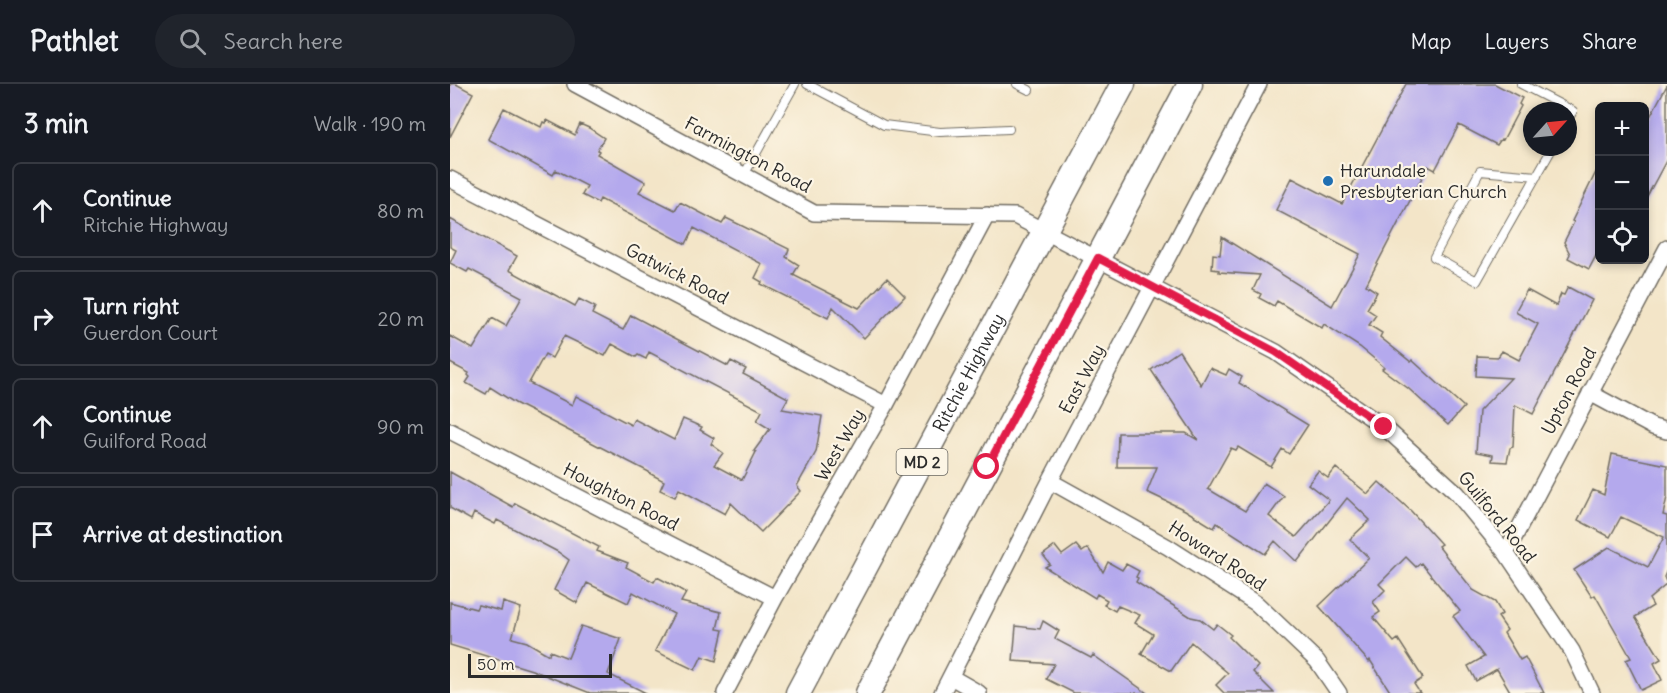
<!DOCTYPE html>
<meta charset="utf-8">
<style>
:root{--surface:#171b24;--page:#20242c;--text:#f1f3f6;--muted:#9ea1a6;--line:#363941}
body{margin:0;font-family:Delius,sans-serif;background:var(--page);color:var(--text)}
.controls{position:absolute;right:18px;top:18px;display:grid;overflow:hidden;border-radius:9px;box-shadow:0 3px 9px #0003}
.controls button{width:54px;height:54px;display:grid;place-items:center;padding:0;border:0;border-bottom:2px solid var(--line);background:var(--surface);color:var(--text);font:30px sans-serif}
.compass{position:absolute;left:1073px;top:18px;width:54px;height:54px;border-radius:50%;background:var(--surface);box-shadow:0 3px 9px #0003;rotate:63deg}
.scale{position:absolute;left:18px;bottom:15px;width:144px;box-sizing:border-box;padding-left:6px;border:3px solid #2b2b2b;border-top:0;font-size:16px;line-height:21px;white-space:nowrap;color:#2b2b2b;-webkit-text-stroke:4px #fcf5e5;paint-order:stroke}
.stop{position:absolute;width:18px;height:18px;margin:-14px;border:4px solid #e11d48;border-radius:50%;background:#fff}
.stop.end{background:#e11d48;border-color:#fff;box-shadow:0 2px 6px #0008}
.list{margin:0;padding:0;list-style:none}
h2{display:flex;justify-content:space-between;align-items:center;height:78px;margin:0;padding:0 24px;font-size:26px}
h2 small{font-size:20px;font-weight:400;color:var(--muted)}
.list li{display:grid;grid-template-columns:39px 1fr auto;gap:18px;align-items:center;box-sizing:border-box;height:96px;margin:0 12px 12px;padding:0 12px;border:2px solid var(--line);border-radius:9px}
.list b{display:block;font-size:22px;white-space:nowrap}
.list p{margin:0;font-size:20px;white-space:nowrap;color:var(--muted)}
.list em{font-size:20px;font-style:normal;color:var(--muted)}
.icon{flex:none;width:33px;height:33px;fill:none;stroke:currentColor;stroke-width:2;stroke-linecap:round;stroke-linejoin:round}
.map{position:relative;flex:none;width:1217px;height:609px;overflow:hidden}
header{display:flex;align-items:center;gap:36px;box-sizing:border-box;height:84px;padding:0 30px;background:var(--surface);border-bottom:2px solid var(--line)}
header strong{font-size:28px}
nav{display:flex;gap:33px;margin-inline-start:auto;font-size:21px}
.search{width:420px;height:54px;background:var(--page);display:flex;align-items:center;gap:15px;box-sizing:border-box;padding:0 21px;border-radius:33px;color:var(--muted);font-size:22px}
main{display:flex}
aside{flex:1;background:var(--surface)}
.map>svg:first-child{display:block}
.building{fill:#b4a9ed;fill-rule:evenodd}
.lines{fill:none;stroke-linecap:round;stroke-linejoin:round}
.lane-casing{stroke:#716c62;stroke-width:10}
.street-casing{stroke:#716c62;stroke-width:18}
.primary-casing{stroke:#716c62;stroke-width:27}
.lane{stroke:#fff;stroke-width:8}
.street{stroke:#fff;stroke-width:15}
.primary{stroke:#fff;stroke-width:24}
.route{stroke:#e11d48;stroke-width:8}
.poi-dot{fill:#1f6fb2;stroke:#fcf5e5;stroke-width:2}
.labels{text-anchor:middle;stroke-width:4.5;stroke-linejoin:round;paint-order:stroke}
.shield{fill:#fcf5e5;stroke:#6a6863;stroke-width:1.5}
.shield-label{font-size:16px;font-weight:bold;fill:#2b2b2b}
.street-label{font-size:18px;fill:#2b2b2b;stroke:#fcf5e5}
.poi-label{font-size:18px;fill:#2b2b2b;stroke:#fcf5e5;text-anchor:start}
</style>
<header>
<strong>Pathlet</strong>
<div class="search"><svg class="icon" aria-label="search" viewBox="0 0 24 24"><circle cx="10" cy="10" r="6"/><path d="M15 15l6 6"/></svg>Search here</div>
<nav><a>Map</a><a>Layers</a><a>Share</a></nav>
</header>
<main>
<aside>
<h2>3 min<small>Walk · 190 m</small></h2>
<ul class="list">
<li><svg class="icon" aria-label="ahead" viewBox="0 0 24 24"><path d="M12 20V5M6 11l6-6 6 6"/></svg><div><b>Continue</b><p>Ritchie Highway</p></div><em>80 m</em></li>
<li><svg class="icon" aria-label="right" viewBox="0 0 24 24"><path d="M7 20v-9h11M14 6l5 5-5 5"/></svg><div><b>Turn right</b><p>Guerdon Court</p></div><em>20 m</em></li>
<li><svg class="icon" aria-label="ahead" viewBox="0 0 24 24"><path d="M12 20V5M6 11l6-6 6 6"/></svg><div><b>Continue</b><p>Guilford Road</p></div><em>90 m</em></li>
<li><svg class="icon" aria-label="arrive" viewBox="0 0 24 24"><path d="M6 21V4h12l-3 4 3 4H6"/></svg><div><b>Arrive at destination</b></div></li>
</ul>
</aside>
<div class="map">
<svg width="1217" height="609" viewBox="0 0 1217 609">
<rect width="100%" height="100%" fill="#fcf5e5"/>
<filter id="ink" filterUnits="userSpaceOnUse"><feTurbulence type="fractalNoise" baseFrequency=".0167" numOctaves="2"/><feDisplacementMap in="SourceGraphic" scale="12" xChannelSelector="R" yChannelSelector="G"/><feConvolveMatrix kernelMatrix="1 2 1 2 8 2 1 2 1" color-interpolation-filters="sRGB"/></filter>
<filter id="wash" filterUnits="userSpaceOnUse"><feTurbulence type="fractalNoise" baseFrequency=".008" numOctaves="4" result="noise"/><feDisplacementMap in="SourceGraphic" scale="24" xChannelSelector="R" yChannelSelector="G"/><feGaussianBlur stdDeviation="1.35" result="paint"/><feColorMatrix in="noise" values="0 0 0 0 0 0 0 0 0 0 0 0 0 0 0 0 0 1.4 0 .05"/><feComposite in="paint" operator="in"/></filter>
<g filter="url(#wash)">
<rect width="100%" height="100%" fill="#f3e5c8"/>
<g id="blocks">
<path class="building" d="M0 0H6L23 9 0 53Z
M956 0H1045L1072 14 1069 20 1071 22 1053 56 1051 55 1047 61 1009 41 985 86 978 82 916 201 927 208 917 225 926 231 919 241 932 249 930 253 961 278 962 276 1014 323 998 341 959 305 932 285 934 283 910 263 874 240 872 244 827 217 824 222 809 214 811 210 803 206 810 191 769 188V186L762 185 763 170 770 171 772 153 882 222 910 170 826 126 842 94 892 120Z
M1217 1V75L1194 118V44Z
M54 24 91 43 93 38 96 39 97 36 125 51 130 40 139 44 154 54 147 66 149 67 147 70 196 98 189 108 225 126 230 118 272 140 276 134 339 165 336 173 349 181 343 191 409 224 437 194 455 212 414 254 383 223 378 234 311 200 312 198 305 194 312 180 244 144 236 160 150 115 148 119 132 111 137 102 106 86 103 91 38 55Z
M1149 82V166L1139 185 1118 174 1120 170 1114 158 1124 138 1122 137Z
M0 135 67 172 59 186 125 222 129 215 145 223 142 230 173 246 181 231 278 282 281 277 296 285 293 290 338 314 332 325 372 332 366 368 347 402 351 407 311 448 281 419 275 430 229 405 225 413 210 406 214 397 199 389V388L65 319 40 303 36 310 16 299 20 293 18 291 19 289 0 279V252L23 265 42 234 56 242 72 213 19 185 17 188 0 179 6 166 0 163ZM114 252 155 272 162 260 186 273 188 271 196 275 199 268 312 327 307 337 320 345 304 367 306 368 292 396 264 381 273 369 261 360 264 354 250 346 252 343 233 335 224 356 184 335 181 341 126 312 122 321 79 299 95 270 102 274Z
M1118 203 1142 216 1083 330 1065 321 1063 363 1060 364 1057 378 1042 377 1043 371 1026 368 1029 327 1061 294 1026 292 1027 272 1048 273 1052 267 1069 276 1088 240 1067 229 1066 226 1077 206 1106 222 1111 210 1114 211Z
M729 267 751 301 760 284 776 291 779 285 792 293 789 299 858 341 839 370 832 365 821 383 788 363 786 366 781 364 758 405 795 427 814 399 834 412 819 432 846 453 879 416 858 400 868 387 878 394 886 384 918 410 929 398 961 427 991 460 988 462 1023 506 1045 518 1052 530 1048 533 1057 546 1054 549 1070 576 1075 573 1094 609H1061L1047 585 1026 597 1018 582 1034 573 1003 532 1010 527 971 479 966 483 956 473 929 500 935 506 923 518 930 528 923 533 944 558 948 555 973 594 964 600 970 609H941L920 576 919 578 869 522 919 474 900 455 920 436 897 414 847 478 825 457 815 470 767 439 764 444 735 426 697 408 707 383H667L668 349H736L748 356 701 286Z
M1162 370 1217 381V413L1213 431 1217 432V486L1214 493 1217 500 1199 515 1203 522 1185 533 1211 575 1204 579 1212 596 1191 606 1176 576 1181 574 1145 511 1142 513 1124 486 1159 463 1198 483 1214 453 1171 433 1160 453 1128 436 1143 406 1154 411Z
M0 388 63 423 65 419 149 463 147 467 178 479 176 483 204 498 207 493 226 503 236 509 231 518 271 528 267 545 273 546 266 577 252 572 245 586 205 567 224 530 183 508 178 519 137 499 127 519 104 506 119 476 108 468 47 436 45 440 24 429 21 436 0 424Z
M626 461 632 468 638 464 653 488 658 478 672 486 676 480 689 487 686 493 688 494 686 498 741 533 750 535 763 545 767 540 781 551 779 553 808 582 803 588 824 609H774L766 601 778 589 741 558 721 587 691 570 703 550 685 539 690 531 668 522 665 527 654 521 657 516 647 510 645 514 595 483 600 480 593 471 605 462 612 471Z
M0 518 26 525 28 521 51 527 53 518 71 524 62 554 77 558 99 571 100 567 118 574 131 542 171 555 158 590 196 609H140L82 586 0 561Z
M593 537 609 547 605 555 641 574 643 571 697 609H624L596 595 604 580 563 577 566 542 590 545Z"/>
</g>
</g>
<g filter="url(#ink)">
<use href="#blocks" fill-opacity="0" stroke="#716c62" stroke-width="1.5"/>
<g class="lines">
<g class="lane-casing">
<path id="lane" d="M357 0 434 41 490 48 559 45
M567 0 579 6
M1071 0 1123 27 1118 35
M294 91 345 0
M1087 92 1030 87 984 173 1027 197 1103 63"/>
</g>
<g class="street-casing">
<path id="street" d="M125 0 364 129 565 132 826 268 934 343 1007 409 1056 469 1122 567 1142 609
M0 95 436 321
M1140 309 1203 343 1217 347
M0 347 325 514
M600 397 718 463 807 520 867 577 889 609
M1056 469 1217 164
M501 593 529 609
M275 609 325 514 436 321 537 131
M492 609 600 397 809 0"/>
</g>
<g class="primary-casing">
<g id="primary">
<path id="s1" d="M348 609 673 0"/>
<path d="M418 609 740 0"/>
</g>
</g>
<use href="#lane" class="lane"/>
<use href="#street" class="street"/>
<use href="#primary" class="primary"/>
</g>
</g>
<g class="lines" filter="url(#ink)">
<path class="route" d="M537 383 648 174 826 268 934 343"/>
</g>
<circle class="poi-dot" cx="878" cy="97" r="6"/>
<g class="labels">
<rect class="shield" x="446.5" y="365" width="51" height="26" rx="4.5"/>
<g class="shield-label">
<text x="472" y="384">MD 2</text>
</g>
<g class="street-label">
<text transform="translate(298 71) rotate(28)" y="6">Farmington Road</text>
<text transform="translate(227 190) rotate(27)" y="6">Gatwick Road</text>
<text dy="6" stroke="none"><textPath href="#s1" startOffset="363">Ritchie Highway</textPath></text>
<text transform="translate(632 295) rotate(-62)" y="6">East Way</text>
<text transform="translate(1119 307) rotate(-62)" y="6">Upton Road</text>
<text transform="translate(390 361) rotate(-60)" y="6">West Way</text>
<text transform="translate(171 413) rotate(27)" y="6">Houghton Road</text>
<text transform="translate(1047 433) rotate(51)" y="6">Guilford Road</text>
<text transform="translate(767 472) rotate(33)" y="6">Howard Road</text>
</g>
<g class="poi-label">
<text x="890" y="93">Harundale<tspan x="890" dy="21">Presbyterian Church</tspan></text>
</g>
</g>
</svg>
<div class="controls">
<button>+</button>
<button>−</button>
<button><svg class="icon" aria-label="locate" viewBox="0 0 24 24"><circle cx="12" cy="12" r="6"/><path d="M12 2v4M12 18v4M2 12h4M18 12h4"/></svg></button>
</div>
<svg class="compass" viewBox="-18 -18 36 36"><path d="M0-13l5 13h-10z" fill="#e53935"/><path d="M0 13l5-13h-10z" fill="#9ea1a6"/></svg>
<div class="scale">50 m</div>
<div class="stop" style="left:537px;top:383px"></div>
<div class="stop end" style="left:934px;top:343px"></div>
</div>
</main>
